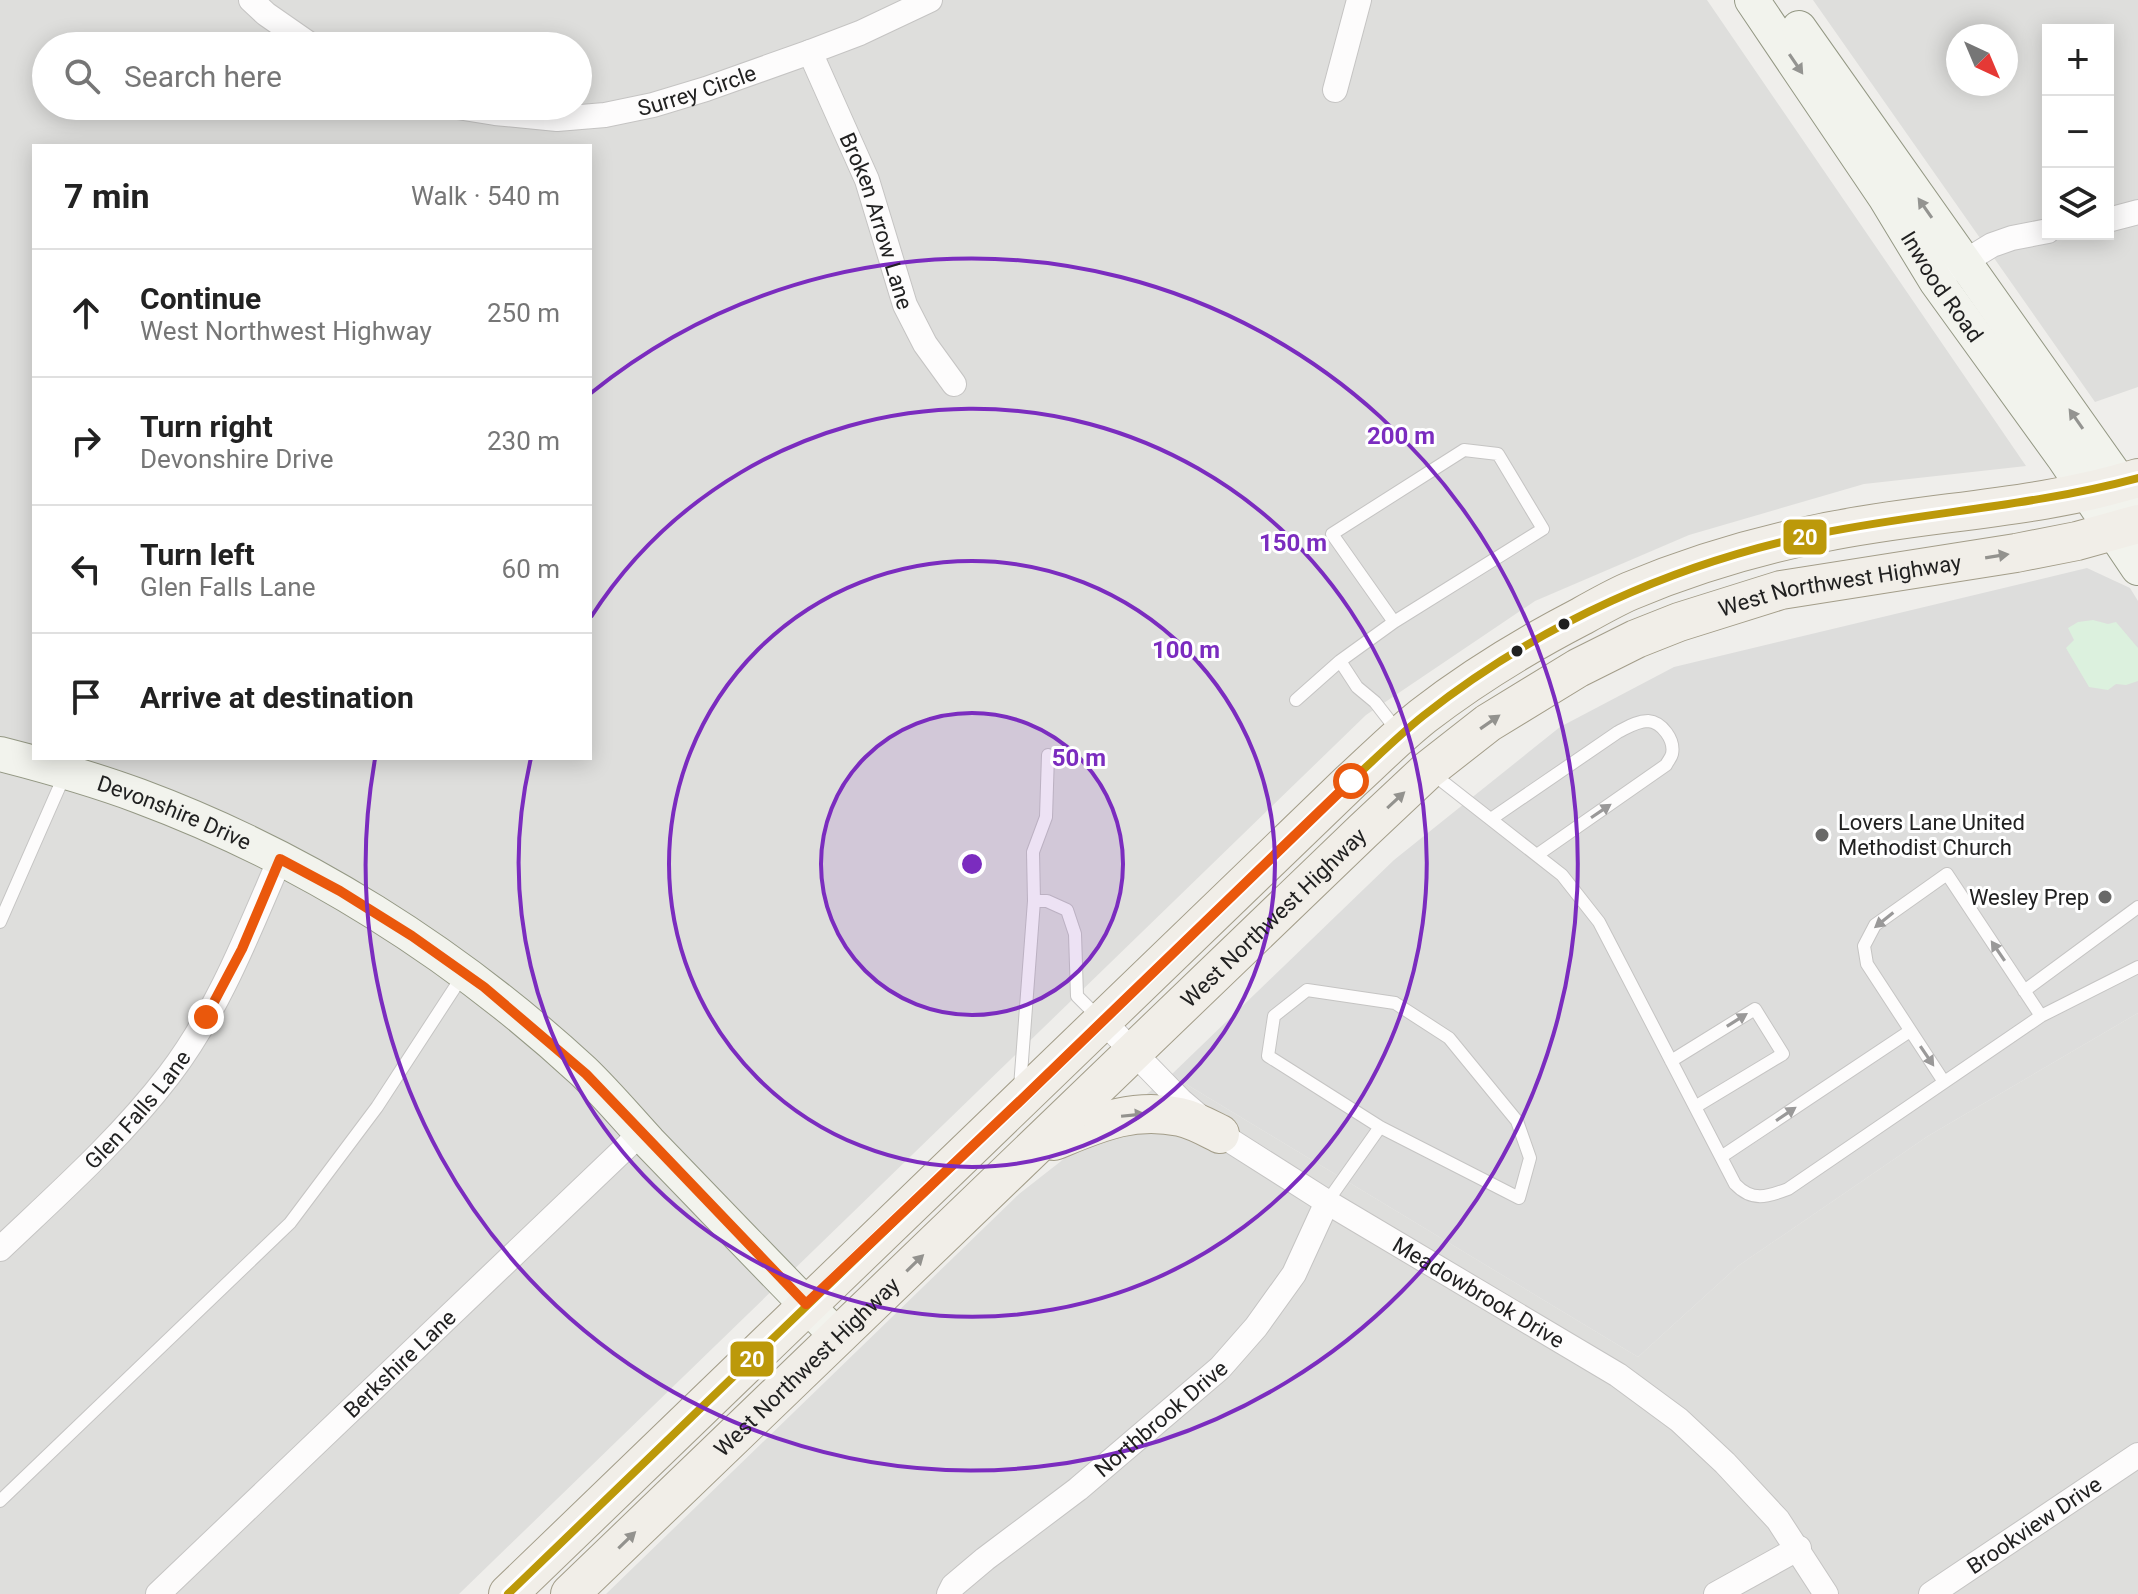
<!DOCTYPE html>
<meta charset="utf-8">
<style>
:root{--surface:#fff;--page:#f2f2f2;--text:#222;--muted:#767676;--line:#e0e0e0}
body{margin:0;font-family:Roboto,sans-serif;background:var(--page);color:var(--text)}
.controls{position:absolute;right:24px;top:24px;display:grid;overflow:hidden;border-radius:0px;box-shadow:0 4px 20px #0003}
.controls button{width:72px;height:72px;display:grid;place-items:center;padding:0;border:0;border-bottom:2px solid var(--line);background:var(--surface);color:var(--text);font:40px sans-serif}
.compass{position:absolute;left:1946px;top:24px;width:72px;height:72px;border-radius:50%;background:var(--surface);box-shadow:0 4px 20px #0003;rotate:136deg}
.stop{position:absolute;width:24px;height:24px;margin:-18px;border:6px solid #ea580c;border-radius:50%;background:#fff}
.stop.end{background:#ea580c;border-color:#fff;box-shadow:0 2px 8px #0008}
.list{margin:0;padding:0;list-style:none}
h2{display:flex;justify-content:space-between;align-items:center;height:104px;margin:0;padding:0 32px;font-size:34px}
h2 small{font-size:26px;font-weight:400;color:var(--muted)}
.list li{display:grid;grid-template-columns:52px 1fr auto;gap:24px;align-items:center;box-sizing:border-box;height:128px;padding:0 32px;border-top:2px solid var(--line)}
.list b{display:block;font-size:30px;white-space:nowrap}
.list p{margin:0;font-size:26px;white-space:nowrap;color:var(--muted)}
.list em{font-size:26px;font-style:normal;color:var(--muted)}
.icon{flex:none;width:44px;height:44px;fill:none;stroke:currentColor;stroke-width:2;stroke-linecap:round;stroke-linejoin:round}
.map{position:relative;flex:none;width:2138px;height:1594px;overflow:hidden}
.search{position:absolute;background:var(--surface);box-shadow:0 4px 20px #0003;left:32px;top:32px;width:560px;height:88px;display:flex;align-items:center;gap:20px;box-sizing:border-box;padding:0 28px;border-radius:44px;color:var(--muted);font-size:30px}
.panel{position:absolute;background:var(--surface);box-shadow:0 4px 20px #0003;left:32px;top:144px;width:560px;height:616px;border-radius:0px}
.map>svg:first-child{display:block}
.residential{fill:#dededc;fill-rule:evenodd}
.religious{fill:#dddddc}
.park{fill:#dcf1de}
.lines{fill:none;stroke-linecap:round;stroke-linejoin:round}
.lane-casing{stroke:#c5c4c3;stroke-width:14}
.street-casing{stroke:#c5c4c3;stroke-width:26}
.secondary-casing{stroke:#949884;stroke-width:36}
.primary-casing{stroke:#a39d89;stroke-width:40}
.lane{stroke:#fdfcfc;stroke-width:12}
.street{stroke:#fdfcfc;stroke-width:24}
.secondary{stroke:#f2f3ed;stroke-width:34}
.primary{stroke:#f1eee8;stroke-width:38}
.bus-1-casing{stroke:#fff;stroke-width:14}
.bus-1{stroke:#bc990a;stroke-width:8}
.oneway{fill:#949491}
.oneway2{fill:#93928e}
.oneway3{fill:#9a9999}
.route{stroke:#ea580c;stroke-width:10}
.ring{fill:none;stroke:#7b2cbf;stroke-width:4}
.bus-dot{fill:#212121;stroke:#fff;stroke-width:3}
.poi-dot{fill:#696968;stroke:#fff;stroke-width:3}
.labels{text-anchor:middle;stroke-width:6;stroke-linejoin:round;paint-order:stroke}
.street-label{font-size:22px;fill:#212121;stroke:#fff}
.poi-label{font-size:22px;fill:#212121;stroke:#fff;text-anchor:start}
.centre{fill:#7b2cbf;stroke:#fff;stroke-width:4}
.ring-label{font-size:24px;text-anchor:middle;font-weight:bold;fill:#7b2cbf;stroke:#fff;stroke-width:6;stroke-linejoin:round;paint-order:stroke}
.line-badge{stroke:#fff;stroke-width:3}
.badge-label{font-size:22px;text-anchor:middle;font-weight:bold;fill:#fff}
</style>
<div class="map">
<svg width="2138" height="1594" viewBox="0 0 2138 1594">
<rect width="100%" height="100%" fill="#efeeeb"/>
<path class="residential" d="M0 0H1707L2026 466 1864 484 1689 535 1535 601 1366 715 459 1594H0ZM46 46H578V106H46ZM34 146H590V758H34Z
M1813 0H2138V387L2095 402ZM2048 30H2108V234H2048ZM1958 36H2006V84H1958Z
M2138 1013V1594H606L1019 1194 1171 1075 1638 1357 1738 1266 1928 1136Z"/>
<path class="religious" d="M2087 568 2130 588 2138 601V1013L1928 1136 1738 1266 1638 1357 1171 1075 1394 860 1560 727 1674 667Z"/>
<path class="park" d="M2093 620 2108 624 2116 622 2138 648V681L2126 685 2116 684 2108 690 2089 687 2066 648 2074 640 2068 628 2078 622Z"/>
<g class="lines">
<g class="lane-casing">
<path id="lane" d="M1394 622 1543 529 1498 454 1464 450 1332 534 1394 622 1340 661 1357 687 1375 702 1399 733
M1296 700 1340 661
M1433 774 1562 875 1599 922 1735 1184C1752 1202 1767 1197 1788 1189L2041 1016 2138 967
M1491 819 1618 732C1628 727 1637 721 1648 721 1662 722 1675 740 1672 754 1671 758 1668 761 1666 765L1537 855
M1034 901 1033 852 1046 817 1048 755
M0 922 65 774
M1307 990 1395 1003 1449 1038 1517 1121 1530 1158 1519 1198 1380 1127 1268 1056 1274 1016Z
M2024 991 2138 907
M1671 1061 1755 1009 1783 1054 1695 1107
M1944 1082 1867 964 1864 946 1875 925 1947 874 2041 1016
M1020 1087 1034 901H1047L1067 910 1075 934 1077 996 1100 1019
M1721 1157 1910 1031
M1327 1202 1380 1127
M0 1501 290 1223 377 1107 463 975"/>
</g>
<g class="street-casing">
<g id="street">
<path d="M251 0 266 14 312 46"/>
<path id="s1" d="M810 52 867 180 905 305 925 344 954 384"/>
<path d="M1335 90 1359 0"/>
<path id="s2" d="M451 106 495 113 557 119 605 115 653 105 706 89 810 52 860 33 930 0"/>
<path d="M2108 220 2138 212"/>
<path d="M1951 270 1992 245 2012 238 2048 231"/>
<path id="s3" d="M1103 1021 1181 1101 1220 1134 1327 1202 1618 1375 1679 1420 1725 1463 1778 1520 1826 1594"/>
<path id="s4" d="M0 1249C59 1193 120 1139 169 1075 218 1011 248 933 280 859"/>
<path id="s5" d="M158 1594 641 1133"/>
<path id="s6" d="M949 1594 953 1586 985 1559 1078 1489 1220 1368 1256 1327 1294 1274 1327 1202"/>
<path d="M1716 1594 1799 1548"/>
<path id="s7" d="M1931 1594 2138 1455"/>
</g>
</g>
<g class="secondary-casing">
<g id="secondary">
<path id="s8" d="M1752 0 1885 197 1936 281 2064 458 2138 568"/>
<path d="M1799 28 2138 508"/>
<path id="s9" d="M0 754C47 766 93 779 139 796 303 857 454 952 583 1071 606 1093 627 1118 649 1142 712 1207 775 1273 838 1337"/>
</g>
</g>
<g class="primary-casing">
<g id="primary">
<path d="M1054 1141C1098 1123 1132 1107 1180 1117 1194 1120 1208 1128 1220 1134"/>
<path d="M508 1594C788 1322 1071 1053 1351 781 1375 759 1398 736 1423 716 1472 678 1526 645 1582 616 1598 607 1614 598 1630 591 1692 565 1756 546 1821 533 1926 511 2035 510 2138 478"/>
<path id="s10" d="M570 1594 1363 831 1428 770 1488 723 1578 668 1636 639 1679 622 1781 590 2016 553 2077 541 2138 524"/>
</g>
</g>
<use href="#lane" class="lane"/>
<use href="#street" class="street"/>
<use href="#secondary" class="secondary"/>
<use href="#primary" class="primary"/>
<g class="bus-1-casing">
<path id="bus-1" d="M508 1594 1351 781C1375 759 1398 736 1423 716 1539 624 1677 562 1822 533 1927 512 2034 506 2138 478"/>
</g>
<use href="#bus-1" class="bus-1"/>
</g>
<defs><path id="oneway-solid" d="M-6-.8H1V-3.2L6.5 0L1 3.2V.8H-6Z" transform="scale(2)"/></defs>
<g class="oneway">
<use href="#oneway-solid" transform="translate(1796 64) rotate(56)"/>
<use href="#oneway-solid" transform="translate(1925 208) rotate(-125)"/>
<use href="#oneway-solid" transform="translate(2076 419) rotate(-125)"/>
</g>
<g class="oneway2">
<use href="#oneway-solid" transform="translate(1997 556) rotate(-9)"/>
<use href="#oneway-solid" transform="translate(1490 722) rotate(-35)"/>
<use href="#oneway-solid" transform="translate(1396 800) rotate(-43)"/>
<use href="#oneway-solid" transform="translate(1133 1115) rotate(-6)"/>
<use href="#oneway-solid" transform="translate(915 1263) rotate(-44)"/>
<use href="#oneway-solid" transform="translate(627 1540) rotate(-44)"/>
</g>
<g class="oneway3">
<use href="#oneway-solid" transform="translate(1601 811) rotate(-34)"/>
<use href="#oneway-solid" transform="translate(1884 920) rotate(141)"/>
<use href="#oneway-solid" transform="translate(1998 951) rotate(-124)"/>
<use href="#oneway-solid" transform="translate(1737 1020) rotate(-32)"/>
<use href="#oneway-solid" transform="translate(1927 1056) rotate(56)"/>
<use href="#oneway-solid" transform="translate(1786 1114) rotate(-34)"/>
</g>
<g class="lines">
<path class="route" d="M206 1017 242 949 280 859 340 891 412 936 484 987 586 1074 806 1304 1019 1102 1351 781"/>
</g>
<circle cx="972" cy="864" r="151" fill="#7b2cbf" fill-opacity=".12"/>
<g class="ring">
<circle cx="972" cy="864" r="151"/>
<circle cx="972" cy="864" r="303"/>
<path d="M591 617A454 454 0 1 1 531 758"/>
<path d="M591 393A606 606 0 1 1 375 759"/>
</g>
<g class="bus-dot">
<circle cx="1564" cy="624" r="7"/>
<circle cx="1517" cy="651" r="7"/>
</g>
<g class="poi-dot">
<circle cx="1822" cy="835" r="8"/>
<circle cx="2105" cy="897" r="8"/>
</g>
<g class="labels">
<g class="street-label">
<text dy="8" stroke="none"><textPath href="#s2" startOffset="250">Surrey Circle</textPath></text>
<text dy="8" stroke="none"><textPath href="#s1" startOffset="182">Broken Arrow Lane</textPath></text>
<text dy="8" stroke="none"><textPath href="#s8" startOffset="344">Inwood Road</textPath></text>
<text dy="8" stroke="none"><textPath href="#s10" startOffset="1648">West Northwest Highway</textPath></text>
<text dy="8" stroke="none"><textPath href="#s9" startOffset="184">Devonshire Drive</textPath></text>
<text dy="8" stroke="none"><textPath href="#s10" startOffset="976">West Northwest Highway</textPath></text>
<text dy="8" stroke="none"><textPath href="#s4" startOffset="196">Glen Falls Lane</textPath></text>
<text dy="8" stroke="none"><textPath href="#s3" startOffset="466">Meadowbrook Drive</textPath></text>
<text dy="8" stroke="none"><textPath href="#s5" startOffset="334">Berkshire Lane</textPath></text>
<text dy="8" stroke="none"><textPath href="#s10" startOffset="328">West Northwest Highway</textPath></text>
<text dy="8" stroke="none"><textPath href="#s6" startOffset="276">Northbrook Drive</textPath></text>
<text dy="8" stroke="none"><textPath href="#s7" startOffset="124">Brookview Drive</textPath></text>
</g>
<g class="poi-label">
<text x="1838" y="830">Lovers Lane United<tspan x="1838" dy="25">Methodist Church</tspan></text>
<text x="2089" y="905" text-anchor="end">Wesley Prep</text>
</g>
</g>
<circle cx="972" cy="864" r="12" class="centre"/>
<g class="ring-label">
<text x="1401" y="444">200 m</text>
<text x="1293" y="551">150 m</text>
<text x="1186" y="658">100 m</text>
<text x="1079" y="766">50 m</text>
</g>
<g class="line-badge">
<rect x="1782" y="518" width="46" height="38" rx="8" fill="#bc990a"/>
<rect x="729" y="1340" width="46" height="38" rx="8" fill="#bc990a"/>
</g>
<g class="badge-label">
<text x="1805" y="545">20</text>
<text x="752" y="1367">20</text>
</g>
</svg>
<div class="controls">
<button>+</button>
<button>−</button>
<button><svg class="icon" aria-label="layers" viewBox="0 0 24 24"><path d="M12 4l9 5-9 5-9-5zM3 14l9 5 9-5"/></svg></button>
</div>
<svg class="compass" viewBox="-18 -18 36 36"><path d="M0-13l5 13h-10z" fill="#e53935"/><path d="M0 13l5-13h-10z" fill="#767676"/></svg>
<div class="stop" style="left:1351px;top:781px"></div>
<div class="stop end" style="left:206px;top:1017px"></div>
<div class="search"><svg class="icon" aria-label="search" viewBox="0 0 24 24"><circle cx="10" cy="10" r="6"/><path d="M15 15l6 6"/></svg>Search here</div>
<section class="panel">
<h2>7 min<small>Walk · 540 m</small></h2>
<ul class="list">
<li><svg class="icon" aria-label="ahead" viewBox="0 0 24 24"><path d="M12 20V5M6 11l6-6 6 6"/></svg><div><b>Continue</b><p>West Northwest Highway</p></div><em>250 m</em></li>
<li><svg class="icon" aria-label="right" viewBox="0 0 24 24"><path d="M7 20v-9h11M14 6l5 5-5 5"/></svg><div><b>Turn right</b><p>Devonshire Drive</p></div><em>230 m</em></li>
<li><svg class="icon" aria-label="left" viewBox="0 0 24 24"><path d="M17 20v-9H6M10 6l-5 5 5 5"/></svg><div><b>Turn left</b><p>Glen Falls Lane</p></div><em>60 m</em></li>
<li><svg class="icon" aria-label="arrive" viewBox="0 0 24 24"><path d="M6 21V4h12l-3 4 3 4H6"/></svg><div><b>Arrive at destination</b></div></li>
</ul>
</section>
</div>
